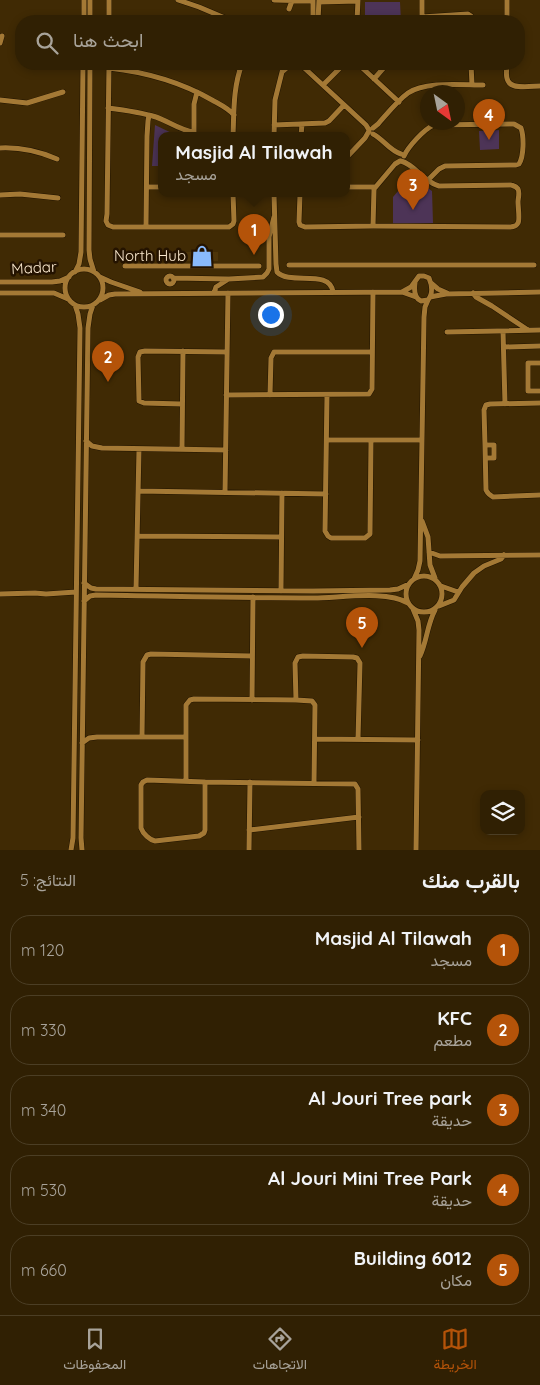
<!DOCTYPE html>
<html lang="ar">
<meta charset="utf-8">
<style>
:root{--surface:#302003;--page:#3c2d12;--text:#f1f3f6;--muted:#a8a39a;--line:#4b3e25;--accent:#b45309}
body{margin:0;font-family:Quicksand,Vazirmatn,sans-serif;background:var(--page);color:var(--text);direction:rtl}
.controls{position:absolute;right:15px;bottom:15px;display:grid;overflow:hidden;border-radius:10px;box-shadow:0 2px 8px #0003}
.controls button{width:45px;height:45px;display:grid;place-items:center;padding:0;border:0;border-bottom:1px solid var(--line);background:var(--surface);color:var(--text);font:25px sans-serif}
.compass{position:absolute;left:420px;top:85px;width:45px;height:45px;border-radius:50%;background:var(--surface);box-shadow:0 2px 8px #0003;rotate:147deg}
.you{position:absolute;left:270px;top:314px;width:18px;height:18px;margin:-12px;border:4px solid #fff;border-radius:50%;background:#1a73e8;box-shadow:0 0 0 8px #1a73e833}
.badge{display:grid;place-items:center;width:32px;height:32px;border-radius:50%;background:var(--accent);color:#fff;font-size:16px;font-weight:700}
.pin{position:absolute;translate:-50% -41px;filter:drop-shadow(0 1px 2px #0008)}
.pin::after{content:'';position:absolute;top:26px;width:18px;height:15px;background:inherit;clip-path:polygon(0 0,100% 0,50% 100%)}
.popup{position:absolute;left:158px;top:132px;width:192px;height:65px;box-sizing:border-box;display:grid;place-content:center;border-radius:10px;background:var(--surface);filter:drop-shadow(0 1px 4px #0005);font-size:16px;white-space:nowrap;color:var(--muted)}
.popup b{font-size:19px;color:var(--text)}
.popup::after{content:'';position:absolute;left:50%;top:100%;margin-left:-10px;border:10px solid transparent;border-top-color:var(--surface)}
.list{margin:0;padding:0;list-style:none}
h2{display:flex;justify-content:space-between;align-items:center;height:65px;margin:0;padding:0 20px;font-size:21px}
h2 small{font-size:16px;font-weight:400;color:var(--muted)}
.list li{display:grid;grid-template-columns:32px 1fr auto;gap:15px;align-items:center;box-sizing:border-box;height:70px;margin:0 10px 10px;padding:0 10px;border:1px solid var(--line);border-radius:20px}
.list b{display:block;font-size:19px;white-space:nowrap}
.list p{margin:0;font-size:16px;white-space:nowrap;color:var(--muted)}
.list em{font-size:16px;font-style:normal;color:var(--muted)}
.icon{flex:none;width:28px;height:28px;fill:none;stroke:currentColor;stroke-width:2;stroke-linecap:round;stroke-linejoin:round}
.map{position:relative;flex:none;width:540px;height:850px;overflow:hidden;direction:ltr}
.search{position:absolute;background:var(--surface);box-shadow:0 2px 8px #0003;left:15px;right:15px;top:15px;height:55px;display:flex;align-items:center;gap:12px;box-sizing:border-box;padding:0 18px;border-radius:20px;color:var(--muted);font-size:19px}
.sheet{height:465px;background:var(--surface)}
nav{display:flex;justify-content:space-around;align-items:center;box-sizing:border-box;height:70px;border-top:1px solid var(--line);background:var(--surface);font-size:14px;color:var(--muted)}
nav a{display:grid;justify-items:center;gap:2px}
nav .on{color:var(--accent)}
.map>svg:first-child{display:block}
.built{fill:#4d3409}
.green{fill:#4d3457}
.lines{fill:none;stroke-linecap:round;stroke-linejoin:round}
.minor-casing{stroke:#211401;stroke-width:6}
.minor{stroke:#a47935;stroke-width:5}
.labels{text-anchor:middle;stroke-width:5;stroke-linejoin:round;paint-order:stroke}
.poi-label{font-size:15px;fill:#fbe9ce;stroke:#241300;text-anchor:end}
.street-label{font-size:15px;fill:#fbe9ce;stroke:#241300}
</style>
<div class="map">
<svg width="540" height="850" viewBox="0 0 540 850">
<rect width="100%" height="100%" fill="#402a04"/>
<path class="built" d="M186 252H218V261H186Z"/>
<path class="green" d="M365 2H400L401 21H365Z
M155 125 178 136H162L161 166H152Z
M499 130V149L480 150 479 131Z
M411 176 432 191 433 223 393 224V197Z"/>
<g class="lines">
<g class="minor-casing">
<path id="minor" d="M178 0 199 7 232 21
M274 0 313 1
M319 2 358 1
M289 9 292 1
M422 17 468 14 471 16 473 21
M84 21V0
M90 21V0
M109 21V0
M313 21V0
M318 21 319 0
M357 21 358 0
M422 21V0
M507 21V0
M0 43 2 36
M90 64 89 250 90 259 94 272
M109 64 107 214 106 221 108 225 113 227H229L233 224 234 221 233 194
M229 64 240 69
M300 64 366 125 369 130
M358 64 399 102
M471 64 472 85
M507 64C507 69 505 76 508 81 512 90 532 86 540 86
M109 68C145 72 179 81 212 100 219 104 228 108 234 115
M283 71 291 64
M374 79 387 64
M323 85 344 64
M0 100 27 103 63 92
M108 108C124 110 140 112 156 117 168 121 181 131 194 132
M274 125 325 123 329 121 344 105
M373 128 378 124C387 114 397 101 408 93 425 81 462 85 483 85
M373 134C383 139 390 151 401 154
M194 136V104L197 92
M233 136C234 112 233 87 242 64
M274 136 275 100 284 64
M301 136 302 124
M0 148C20 147 38 151 57 159
M404 156C408 147 424 129 434 125L514 124 521 128C524 137 524 156 519 164L516 165 445 166 439 169 427 181
M346 158 365 138 369 131
M147 187H162
M346 187H375
M274 194 276 264 277 272C290 286 330 268 333 292
M300 194 299 222 300 225 305 227 373 226 511 227C514 226 516 227 518 223 520 220 518 207 518 202 518 198 520 193 518 189 516 186 514 186 511 185L439 186C423 182 416 165 401 161
M0 195 20 194 58 198
M146 226 147 136 148 121 149 115
M373 226 374 189 395 164 400 161
M0 235H63
M289 265H534
M125 266H259
M65 288a19 19 0 1 1 38 0a19 19 0 1 1-38 0Z
M75 272 79 264 81 252 83 64
M166 280a4 4 0 1 1 8 0a4 4 0 1 1-8 0Z
M100 277 111 282 140 292
M173 278 229 279 263 277 267 273 269 269V237L274 217
M0 282H52L60 281 69 277
M431 283 438 289 447 293
M402 292 411 287 419 276H424L429 278C432 285 433 294 428 300L421 301C414 298 414 290 415 283
M0 293H54L68 299
M214 293 216 287 227 280
M473 293 476 297 492 306 528 330
M430 297 446 294 540 292
M100 300 109 295 115 294 402 292 416 297
M503 331 505 404
M447 332 540 330
M504 347 540 346
M540 363H528V391H540
M226 395 369 394 372 389 373 292
M270 395 271 358 274 352H372
M327 395 325 531 328 536 331 538H365L370 534 371 440
M182 404 144 403 139 401 138 357 140 352 145 351 227 352
M327 440H421
M86 441 92 446 102 448 226 450
M485 445 484 410 486 405 490 404 540 403
M182 449 183 351
M486 458H494V445H485L486 490C488 494 489 495 493 497L540 495
M138 491 326 494
M225 492 228 293
M422 521 428 537 430 565 435 578
M137 536 281 537
M429 552 440 556 540 555
M406 594a18 18 0 1 1 36 0a18 18 0 1 1-36 0Z
M414 579 418 570 420 561 424 317 425 307 428 300
M84 583 91 588 96 589 313 591 390 590 398 589 409 584
M441 586 458 592
M136 589 139 449
M281 591 282 493
M0 594 35 593 46 594 76 592
M84 601 90 596 96 595C169 596 241 598 314 598 339 598 387 590 408 603
M439 606 454 600 462 587 474 573 484 566 501 559 504 555
M413 609 418 621 419 630 416 850
M420 656C427 641 427 625 435 610
M252 700 253 597
M296 700 295 663 298 657 303 656 353 657 357 658 360 663 358 739
M142 737 143 662 147 655 151 654 252 656
M315 739 418 740
M82 743 89 738 97 737H186
M147 780 205 782V830L204 833 199 836 155 841C150 840 143 834 141 828V785L143 782Z
M186 781V705L190 700 194 699 296 700 312 701 315 705 314 783
M205 782 355 784 358 789 359 850
M249 830 359 817
M71 850 73 838 80 328 78 314 75 305
M82 850 81 838 88 328 90 314 93 305
M249 850 250 782"/>
</g>
<use href="#minor" class="minor"/>
</g>
<defs>
<g id="shop-bare" transform="scale(1.725)"><path d="M-5-2.5h2.3a2.7 3.5 0 0 1 5.4 0H5L5.5 6h-11ZM-1.5-2.5h3a1.5 2.3 0 0 0-3 0Z" fill="#89bafc" stroke="#241300" stroke-width="2.5" paint-order="stroke"/></g>
</defs>
<g fill-rule="evenodd">
<use href="#shop-bare" x="202" y="256"/>
</g>
<g class="labels">
<g class="poi-label">
<text x="186" y="261">North Hub</text>
</g>
<g class="street-label">
<text transform="translate(34 268) rotate(-3)" y="5">Madar</text>
</g>
</g>
</svg>
<div class="controls">
<button><svg class="icon" aria-label="layers" viewBox="0 0 24 24"><path d="M12 4l9 5-9 5-9-5zM3 14l9 5 9-5"/></svg></button>
</div>
<svg class="compass" viewBox="-18 -18 36 36"><path d="M0-13l5 13h-10z" fill="#e53935"/><path d="M0 13l5-13h-10z" fill="#a8a39a"/></svg>
<div class="you"></div>
<div class="pin badge" style="left:254px;top:255px">1</div>
<div class="popup"><b>Masjid Al Tilawah</b>مسجد</div>
<div class="pin badge" style="left:108px;top:382px">2</div>
<div class="pin badge" style="left:413px;top:210px">3</div>
<div class="pin badge" style="left:489px;top:140px">4</div>
<div class="pin badge" style="left:362px;top:648px">5</div>
<div class="search"><svg class="icon" aria-label="search" viewBox="0 0 24 24"><circle cx="10" cy="10" r="6"/><path d="M15 15l6 6"/></svg>ابحث هنا</div>
</div>
<section class="sheet">
<h2>بالقرب منك<small>النتائج: 5</small></h2>
<ul class="list">
<li><span class="badge">1</span><div><b>Masjid Al Tilawah</b><p>مسجد</p></div><em>120 m</em></li>
<li><span class="badge">2</span><div><b>KFC</b><p>مطعم</p></div><em>330 m</em></li>
<li><span class="badge">3</span><div><b>Al Jouri Tree park</b><p>حديقة</p></div><em>340 m</em></li>
<li><span class="badge">4</span><div><b>Al Jouri Mini Tree Park</b><p>حديقة</p></div><em>530 m</em></li>
<li><span class="badge">5</span><div><b>Building 6012</b><p>مكان</p></div><em>660 m</em></li>
</ul>
</section>
<nav>
<a class="on"><svg class="icon" aria-label="map" viewBox="0 0 24 24"><path d="M3 6l6-2 6 2 6-2v14l-6 2-6-2-6 2zM9 4v14M15 6v14"/></svg>الخريطة</a>
<a><svg class="icon" aria-label="directions" viewBox="0 0 24 24"><path d="M12 3l9 9-9 9-9-9zM9 14v-3h6M13 9l2 2-2 2"/></svg>الاتجاهات</a>
<a><svg class="icon" aria-label="saved" viewBox="0 0 24 24"><path d="M7 4h10v16l-5-4-5 4z"/></svg>المحفوظات</a>
</nav>
